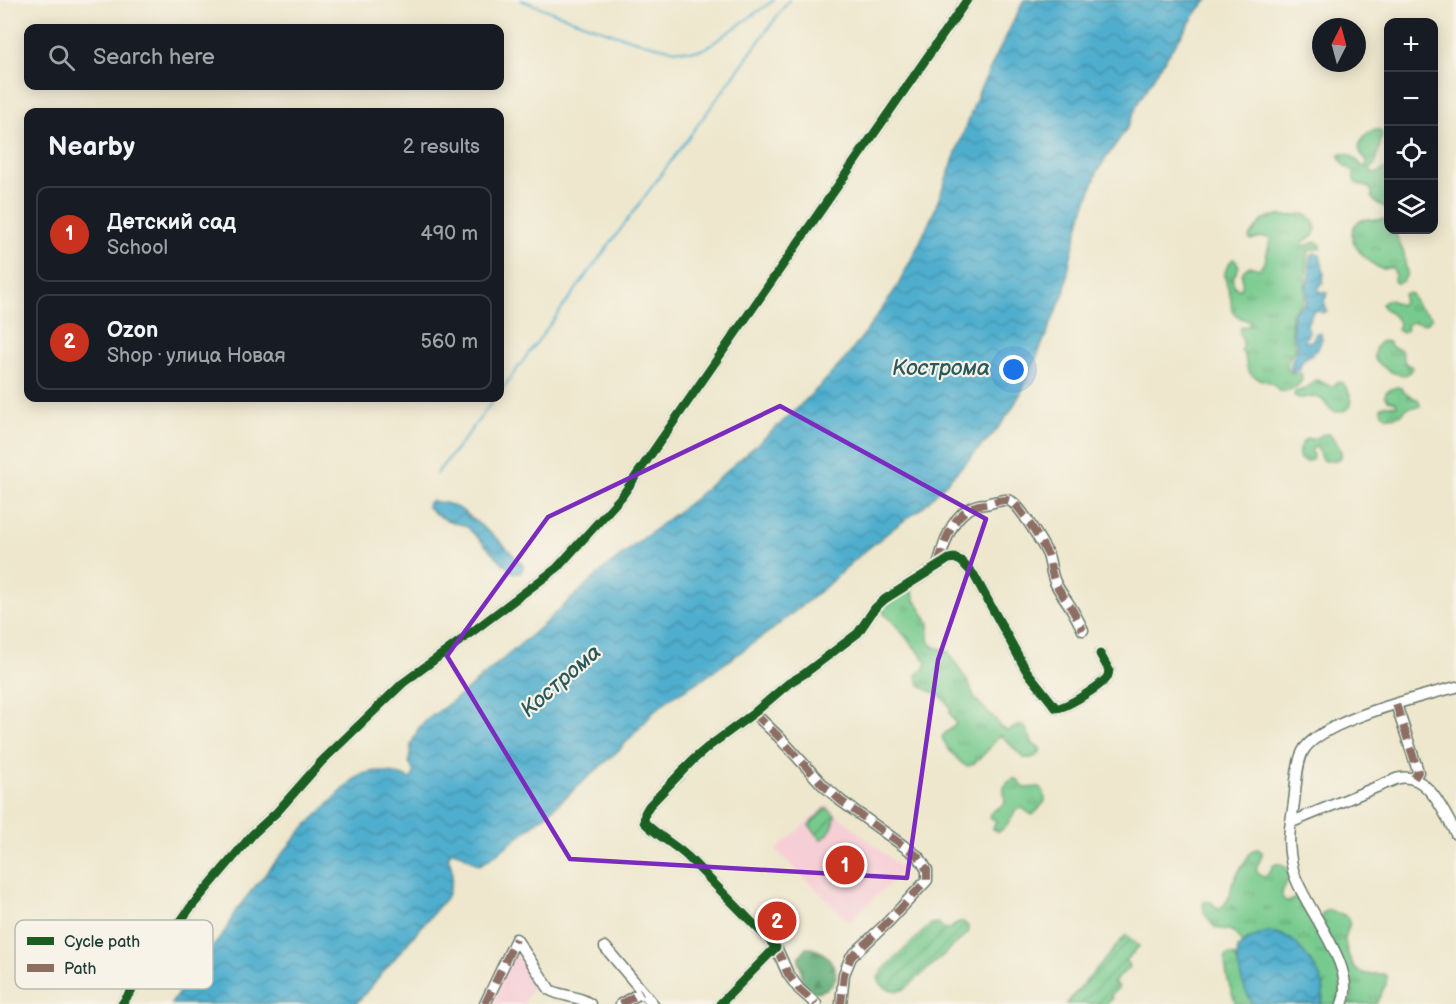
<!DOCTYPE html>
<meta charset="utf-8">
<style>
:root{--surface:#171b24;--page:#20242c;--text:#f1f3f6;--muted:#9ea1a6;--line:#363941;--accent:#c8321e}
body{margin:0;font-family:"Balsamiq Sans",sans-serif;background:var(--page);color:var(--text)}
.controls{position:absolute;right:18px;top:18px;display:grid;overflow:hidden;border-radius:12px;box-shadow:0 3px 15px #0003}
.controls button{width:54px;height:54px;display:grid;place-items:center;padding:0;border:0;border-bottom:2px solid var(--line);background:var(--surface);color:var(--text);font:30px sans-serif}
.compass{position:absolute;left:1312px;top:18px;width:54px;height:54px;border-radius:50%;background:var(--surface);box-shadow:0 3px 15px #0003;rotate:6deg}
.you{position:absolute;left:1014px;top:370px;width:21px;height:21px;margin:-15px;border:4px solid #fff;border-radius:50%;background:#1a73e8;box-shadow:0 0 0 9px #1a73e833}
.badge{display:grid;place-items:center;width:39px;height:39px;border-radius:50%;background:var(--accent);color:#fff;font-size:20px;font-weight:700}
.pin{position:absolute;translate:-50% -50%;border:3px solid #fff;box-shadow:0 2px 6px #0006}
.list{margin:0;padding:0;list-style:none}
h2{display:flex;justify-content:space-between;align-items:center;height:78px;margin:0;padding:0 24px;font-size:26px}
h2 small{font-size:20px;font-weight:400;color:var(--muted)}
.list li{display:grid;grid-template-columns:39px 1fr auto;gap:18px;align-items:center;box-sizing:border-box;height:96px;margin:0 12px 12px;padding:0 12px;border:2px solid var(--line);border-radius:12px}
.list b{display:block;font-size:22px;white-space:nowrap}
.list p{margin:0;font-size:20px;white-space:nowrap;color:var(--muted)}
.list em{font-size:20px;font-style:normal;color:var(--muted)}
.icon{flex:none;width:33px;height:33px;fill:none;stroke:currentColor;stroke-width:2;stroke-linecap:round;stroke-linejoin:round}
.map{position:relative;flex:none;width:1456px;height:1004px;overflow:hidden}
.search{position:absolute;background:var(--surface);box-shadow:0 3px 15px #0003;left:24px;top:24px;width:480px;height:66px;display:flex;align-items:center;gap:15px;box-sizing:border-box;padding:0 21px;border-radius:12px;color:var(--muted);font-size:22px}
.panel{position:absolute;background:var(--surface);box-shadow:0 3px 15px #0003;left:24px;top:108px;width:480px;height:294px;border-radius:12px}
.map>svg:first-child{display:block}
.built{fill:#f6cfd6}
.grass{fill:url(#grass-tufts);stroke:#4b8460;stroke-width:1.5}
.forest{fill:url(#forest-firs);stroke:#407656;stroke-width:1.5}
.garden{fill:url(#garden-furrows);stroke:#4b8460;stroke-width:1.5}
.water{fill:url(#water-waves);stroke:#377681;stroke-width:1.5}
.lines{fill:none;stroke-linecap:round;stroke-linejoin:round}
.stream{stroke:#4faece;stroke-width:2}
.minor-casing{stroke:#67786a;stroke-width:13}
.minor{stroke:#fff;stroke-width:10}
.quiet{stroke:#8d6e63;stroke-width:8;stroke-dasharray:15 8;stroke-linecap:butt}
.cycleway-casing{stroke:#f7f3e8;stroke-width:13}
.cycleway{stroke:#1b5e20;stroke-width:9}
.marked{fill:none;stroke:#7b2cbf;stroke-width:4.5;stroke-linejoin:round}
.labels{text-anchor:middle;stroke-width:4.5;stroke-linejoin:round;paint-order:stroke}
.water-label{font-size:22px;font-style:italic;fill:#2b595a;stroke:#f7f3e8}
.key{fill:#f7f3e8;stroke:#b6bcb2;stroke-width:1.5}
.key-label{font-size:16px;fill:#1f3d34}
</style>
<div class="map">
<svg width="1456" height="1004" viewBox="0 0 1456 1004">
<defs>
<pattern id="grass-tufts" width="24" height="20" patternUnits="userSpaceOnUse" patternTransform="scale(1.5)"><rect width="24" height="20" fill="#77ca8d"/><path d="M3 7l-1-3M5 7V3M7 7l1-3M15 17l-1-3M17 17v-4M19 17l1-3" fill="none" stroke="#61a574"/></pattern>
<pattern id="forest-firs" width="22" height="20" patternUnits="userSpaceOnUse" patternTransform="scale(1.5)"><rect width="22" height="20" fill="#61ae78"/><path d="M5 1l3.5 6h-7zM16 11l3.5 6h-7z" fill="#4f8f63"/></pattern>
<pattern id="garden-furrows" width="10" height="10" patternUnits="userSpaceOnUse" patternTransform="scale(1.5)"><rect width="10" height="10" fill="#77ca8d"/><path d="M-1 1l2-2M0 10L10 0M9 11l2-2" fill="none" stroke="#61a574"/></pattern>
<pattern id="water-waves" width="16" height="10" patternUnits="userSpaceOnUse" patternTransform="scale(1.5)"><rect width="16" height="10" fill="#4faece"/><path d="M0 5q4-4 8 0t8 0" fill="none" stroke="#418fa8"/></pattern>
</defs>
<rect width="100%" height="100%" fill="#f7f3e8"/>
<filter id="ink" filterUnits="userSpaceOnUse"><feTurbulence type="fractalNoise" baseFrequency=".0167" numOctaves="2"/><feDisplacementMap in="SourceGraphic" scale="12" xChannelSelector="R" yChannelSelector="G"/><feConvolveMatrix kernelMatrix="1 2 1 2 8 2 1 2 1" color-interpolation-filters="sRGB"/></filter>
<filter id="wash" filterUnits="userSpaceOnUse"><feTurbulence type="fractalNoise" baseFrequency=".008" numOctaves="4" result="noise"/><feDisplacementMap in="SourceGraphic" scale="24" xChannelSelector="R" yChannelSelector="G"/><feGaussianBlur stdDeviation="1.35" result="paint"/><feColorMatrix in="noise" values="0 0 0 0 0 0 0 0 0 0 0 0 0 0 0 0 0 1.4 0 .05"/><feComposite in="paint" operator="in"/></filter>
<g filter="url(#wash)">
<rect width="100%" height="100%" fill="#eee7cd"/>
<path class="built" d="M826 805 904 870 849 922 776 850Z
M517 956 527 961 537 976 524 1004H488L513 957Z"/>
<path class="grass" d="M1372 130H1380L1382 135 1376 163 1370 170 1373 173H1378L1384 169H1388V209L1375 202 1372 197V191L1369 188 1356 183 1354 180V172L1345 166 1340 159V154C1352 152 1356 160 1363 167H1366L1367 160C1353 149 1360 139 1372 130Z
M1300 214C1310 213 1314 220 1316 229L1313 236 1302 242 1301 244 1303 246 1316 242 1321 245V248L1310 250C1304 263 1308 263 1307 275 1307 280 1305 284 1305 289 1305 294 1307 295 1304 299 1301 306 1294 307 1291 314 1292 322 1291 331 1292 338 1293 342 1295 344 1295 348 1294 353 1290 356 1288 361 1285 371 1292 376 1301 373L1302 380C1297 388 1288 392 1279 391 1267 372 1247 389 1245 355L1241 352 1243 342 1240 335V328L1250 325V322C1245 319 1238 318 1234 313 1230 309 1232 304 1231 299 1228 283 1218 274 1233 259L1236 260 1239 267C1235 275 1230 279 1235 287L1240 290C1247 280 1235 274 1250 266L1259 269 1265 262 1270 241 1269 238 1262 237 1251 240 1249 238 1250 235C1256 230 1260 221 1267 218 1278 212 1288 219 1300 214Z
M1368 219 1376 220 1388 219V230H1396C1396 240 1400 244 1404 253 1405 257 1404 260 1405 263 1407 273 1409 273 1402 282L1396 283 1394 281 1395 273 1393 268C1386 267 1384 271 1379 268 1371 263 1358 252 1354 243 1349 231 1354 220 1368 219Z
M1407 293 1411 294 1418 307 1431 316 1432 318 1426 324C1419 324 1412 319 1406 326L1407 330 1402 333 1397 330 1399 324 1398 320 1383 307 1382 304 1385 301 1390 300 1400 305 1403 302 1404 294Z
M1383 341 1388 342 1392 347 1401 350 1405 363 1412 367 1411 370 1406 375C1394 375 1383 368 1375 359 1373 352 1376 344 1383 341Z
M1316 380 1330 386H1334L1336 382 1343 383C1346 388 1351 393 1351 400 1352 410 1338 415 1330 409 1325 404 1324 399 1317 397 1308 394 1303 402 1294 396L1295 392 1305 389Z
M1396 387 1401 388C1403 391 1406 395 1410 396 1416 399 1420 398 1420 406 1416 408 1410 406 1406 409 1405 410 1404 412 1403 413 1395 419 1380 419 1381 407L1386 405 1397 406 1396 402 1388 400 1385 396 1386 392Z
M1324 434H1329C1335 441 1343 449 1341 458L1336 460 1324 461 1321 458 1318 449 1315 447 1311 450 1313 455 1312 460 1305 462 1300 459C1297 452 1300 444 1306 439H1313Z
M908 590 913 592 914 598 929 623V639L931 644 935 647 948 651 969 684 975 699 996 720 1000 727 1008 731C1027 719 1026 729 1033 744L1040 748V752C1036 758 1031 759 1024 758L1002 736 998 737C993 744 975 767 967 766 962 765 958 759 955 756 949 750 945 745 942 737 946 730 953 730 956 723L950 713V707C947 703 944 698 940 696 929 687 918 693 917 674L925 668 927 662 893 622C888 618 882 614 882 607Z
M1013 779H1017L1024 788 1040 787 1044 792 1045 801 1037 811 1032 815 1022 808 1016 810C1012 819 1007 826 999 832L993 829 996 821 990 817V814C994 809 1001 808 1005 803 1005 790 999 788 1013 779Z
M1258 849 1262 852C1262 858 1259 861 1257 866 1255 874 1263 880 1269 873 1271 871 1272 867 1274 864 1284 862 1291 870 1288 880 1286 885 1282 889 1282 895 1282 897 1283 898 1284 900L1289 902 1294 899H1302C1312 916 1342 967 1341 985 1341 991 1339 998 1338 1004H1321L1323 998 1252 937 1243 943H1241C1232 925 1229 933 1214 927L1204 912 1203 904 1204 902H1211L1218 909 1224 905 1230 896 1232 883 1250 853 1253 850Z
M1330 910C1339 915 1352 913 1349 927 1340 939 1349 959 1356 970L1365 974H1383L1387 976 1386 984 1376 1004H1348L1352 996V987L1321 919 1322 914 1326 911Z
M1228 955 1235 956C1243 971 1242 990 1253 1004H1236C1231 991 1223 969 1226 957Z"/>
<path class="forest" d="M806 948C830 946 854 987 815 992L807 988 803 982 801 969 799 963V957Z"/>
<path class="garden" d="M824 809H828L835 815C835 825 830 833 823 839H821L809 825Z
M960 922H963L968 926V933L905 989C894 993 882 989 878 978L882 971 931 924 938 923 943 928 949 929Z
M1126 935 1139 946 1126 961 1130 966 1114 982 1119 987 1110 996 1113 998 1107 1004H1066Z"/>
<path class="water" d="M1024 0H1208L1199 9 1163 62 1138 103 1127 128 1098 170 1081 217 1070 260 1065 290 1060 302 1033 366 1021 393 1010 412 995 432 923 507 894 528 859 556 824 588 773 629 704 678 669 699 654 712 621 748 547 814 497 854 480 865C470 862 461 850 451 852L448 858C455 869 452 887 446 898L356 1004H171L194 970 224 933 235 912 248 895 302 830 352 781 362 774 376 771 401 775 411 779 414 773 409 762 411 745 418 729 424 722 462 694 536 631 604 569 694 499 753 448 788 417 821 385 847 357 870 326 897 287 919 244 933 214 980 89Z
M1314 253 1320 255 1324 273 1323 282 1318 289 1319 291 1328 293 1324 301 1327 311 1323 313 1317 310 1313 312 1307 324 1309 332 1305 340 1306 342 1312 341 1316 333H1321L1322 339 1318 349 1303 360 1299 370 1294 372 1291 370C1289 358 1297 357 1297 347 1297 341 1295 342 1294 337 1292 329 1293 320 1293 312 1296 309 1302 307 1305 303 1310 296 1306 292 1307 285 1307 282 1310 279 1310 276 1311 267 1306 260 1314 253Z
M431 501 446 503 460 509 499 540 523 565V568L520 573 512 572 466 526 446 520 435 514 427 506 428 503Z
M1269 932C1278 933 1285 935 1292 940 1302 948 1320 972 1323 985 1324 991 1323 998 1321 1004H1253C1244 992 1235 963 1238 948 1248 940 1256 934 1269 932Z"/>
<g class="lines">
<path class="stream" d="M521 0C557 13 672 61 704 49 707 47 710 45 712 44L774 0
M500 392 714 103 789 0
M436 474 463 441 495 398"/>
</g>
</g>
<g filter="url(#ink)">
<g class="lines">
<g class="minor-casing">
<path id="minor" d="M938 565C945 540 954 506 985 504 993 503 1006 497 1012 502 1021 507 1043 545 1048 555 1051 564 1051 574 1055 582 1059 591 1065 598 1070 606 1075 614 1079 622 1083 630
M1396 704 1417 768 1418 772 1414 778
M754 713 779 737 823 785 841 801 919 857 927 870V880L888 922 851 957 844 974 841 1004
M1292 822 1396 779C1427 769 1444 813 1456 834
M605 947 653 1004
M776 947 788 974 799 989 816 1004
M122 1004 190 908 253 834 277 812 322 761 403 683 460 641 557 568 622 496 967 0
M485 1004 516 939 550 990C562 997 578 995 590 1004
M621 1004 642 992
M720 1004 776 947 688 857C674 844 659 837 644 822L645 813 649 806 693 760 708 747 754 713 789 683 804 674 858 633 875 608 885 599 949 559 954 558 961 561 974 575 1026 670 1056 708C1067 708 1098 687 1106 679 1109 675 1108 675 1109 670L1100 654
M1342 1004C1359 967 1302 906 1293 870 1290 857 1288 842 1290 829 1291 820 1293 811 1294 802 1296 788 1296 760 1305 748 1326 720 1421 696 1456 687"/>
</g>
<use href="#minor" class="minor"/>
<path class="quiet" d="M938 565C945 540 954 506 985 504 993 503 1006 497 1012 502 1021 507 1043 545 1048 555 1051 564 1051 574 1055 582 1059 591 1065 598 1070 606 1075 614 1079 622 1083 630
M1396 704 1417 768 1418 772 1414 778
M754 713 779 737 823 785 841 801 919 857 927 870V880L888 922 851 957 844 974 841 1004
M776 947 788 974 799 989 816 1004
M485 1004 516 939
M621 1004 642 992"/>
<g class="cycleway-casing">
<path id="cycleway" d="M122 1004 190 908 253 834 277 812 322 761 403 683 460 641 557 568 622 496 967 0
M720 1004 776 947 688 857C674 844 659 837 644 822L645 813 649 806 693 760 708 747 754 713 789 683 804 674 858 633 875 608 885 599 949 559 954 558 961 561 974 575 1026 670 1056 708C1067 708 1098 687 1106 679 1109 675 1108 675 1109 670L1100 654"/>
</g>
<use href="#cycleway" class="cycleway"/>
</g>
</g>
<path class="marked" d="M780 406 986 519 938 660 907 878 570 859 447 656 548 517Z"/>
<g class="labels">
<g class="water-label">
<text x="941" y="375">Кострома</text>
<text transform="translate(560 680) rotate(-41)" y="8">Кострома</text>
</g>
</g>
<rect x="15" y="920" width="198" height="69" rx="9" class="key"/>
<rect x="27" y="937" width="27" height="8" fill="#1b5e20"/>
<rect x="27" y="964" width="27" height="8" fill="#8d6e63"/>
<g class="key-label">
<text x="64" y="947">Cycle path</text>
<text x="64" y="974">Path</text>
</g>
</svg>
<div class="controls">
<button>+</button>
<button>−</button>
<button><svg class="icon" aria-label="locate" viewBox="0 0 24 24"><circle cx="12" cy="12" r="6"/><path d="M12 2v4M12 18v4M2 12h4M18 12h4"/></svg></button>
<button><svg class="icon" aria-label="layers" viewBox="0 0 24 24"><path d="M12 4l9 5-9 5-9-5zM3 14l9 5 9-5"/></svg></button>
</div>
<svg class="compass" viewBox="-18 -18 36 36"><path d="M0-13l5 13h-10z" fill="#e53935"/><path d="M0 13l5-13h-10z" fill="#9ea1a6"/></svg>
<div class="you"></div>
<div class="pin badge" style="left:845px;top:865px">1</div>
<div class="pin badge" style="left:777px;top:921px">2</div>
<div class="search"><svg class="icon" aria-label="search" viewBox="0 0 24 24"><circle cx="10" cy="10" r="6"/><path d="M15 15l6 6"/></svg>Search here</div>
<section class="panel">
<h2>Nearby<small>2 results</small></h2>
<ul class="list">
<li><span class="badge">1</span><div><b>Детский сад</b><p>School</p></div><em>490 m</em></li>
<li><span class="badge">2</span><div><b>Ozon</b><p>Shop · улица Новая</p></div><em>560 m</em></li>
</ul>
</section>
</div>
